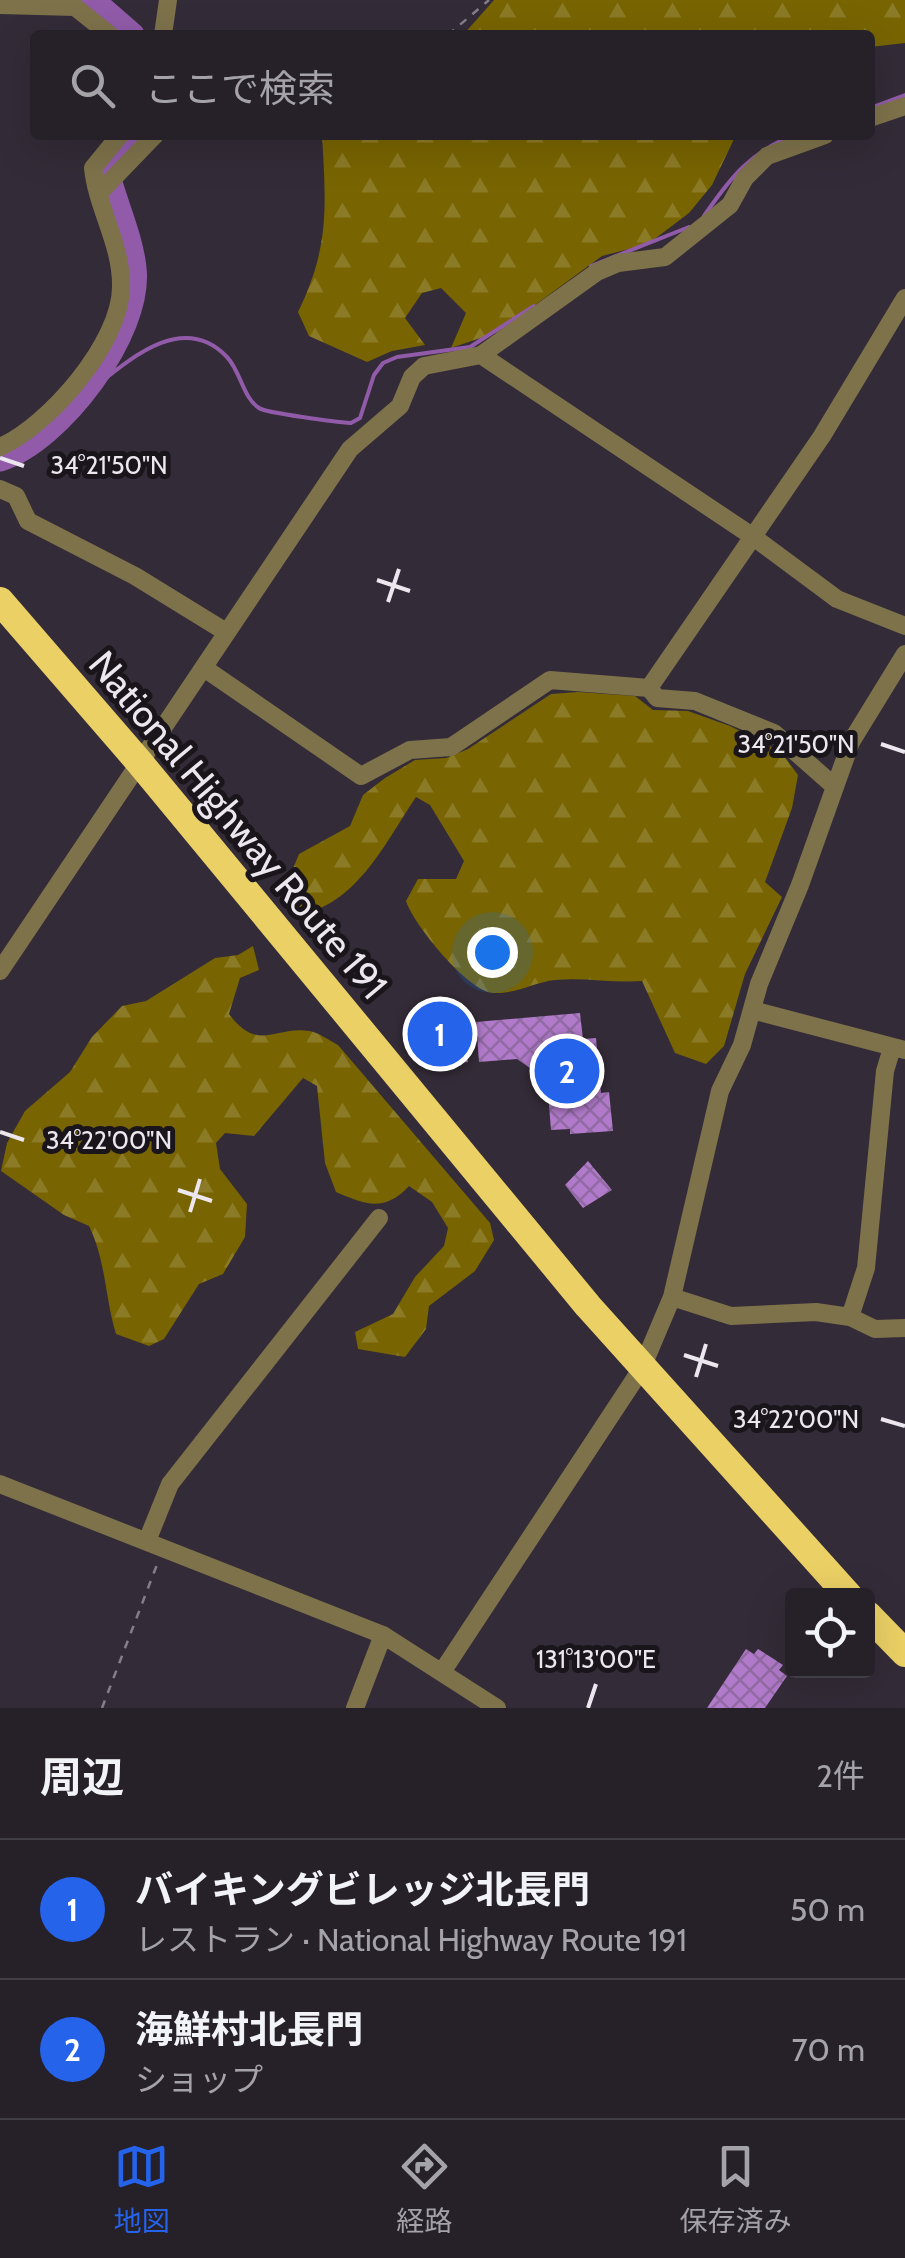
<!DOCTYPE html>
<html lang="ja">
<meta charset="utf-8">
<style>
:root{--surface:#262029;--page:#2e2831;--text:#f1f3f6;--muted:#a4a3a8;--line:#423e46;--accent:#2563eb}
body{margin:0;font-family:Cabin,"Noto Sans JP",sans-serif;background:var(--page);color:var(--text)}
.controls{position:absolute;right:30px;bottom:30px;display:grid;overflow:hidden;border-radius:10px;box-shadow:0 10px 40px #0002}
.controls button{width:90px;height:90px;display:grid;place-items:center;padding:0;border:0;border-bottom:2px solid var(--line);background:var(--surface);color:var(--text);font:50px sans-serif}
.you{position:absolute;left:492px;top:952px;width:35px;height:35px;margin:-25px;border:8px solid #fff;border-radius:50%;background:#1a73e8;box-shadow:0 0 0 15px #1a73e833}
.badge{display:grid;place-items:center;width:65px;height:65px;border-radius:50%;background:var(--accent);color:#fff;font-size:32px;font-weight:700}
.pin{position:absolute;translate:-50% -50%;border:5px solid #fff;box-shadow:0 2px 10px #0006}
.list{margin:0;padding:0;list-style:none}
h2{display:flex;justify-content:space-between;align-items:center;height:130px;margin:0;padding:0 40px;font-size:42px}
h2 small{font-size:32px;font-weight:400;color:var(--muted)}
.list li{display:grid;grid-template-columns:65px 1fr auto;gap:30px;align-items:center;box-sizing:border-box;height:140px;padding:0 40px;border-top:2px solid var(--line)}
.list b{display:block;font-size:38px;white-space:nowrap}
.list p{margin:0;font-size:32px;white-space:nowrap;color:var(--muted)}
.list em{font-size:32px;font-style:normal;color:var(--muted)}
.icon{flex:none;width:55px;height:55px;fill:none;stroke:currentColor;stroke-width:2;stroke-linecap:round;stroke-linejoin:round}
.map{position:relative;flex:none;width:905px;height:1708px;overflow:hidden}
.search{position:absolute;background:var(--surface);box-shadow:0 10px 40px #0002;left:30px;right:30px;top:30px;height:110px;display:flex;align-items:center;gap:25px;box-sizing:border-box;padding:0 35px;border-radius:10px;color:var(--muted);font-size:38px}
.sheet{height:410px;background:var(--surface)}
nav{display:flex;justify-content:space-around;align-items:center;box-sizing:border-box;height:140px;border-top:2px solid var(--line);background:var(--surface);font-size:28px;color:var(--muted)}
nav a{display:grid;justify-items:center;gap:5px}
nav .on{color:var(--accent)}
.map>svg:first-child{display:block}
.forest{fill:url(#forest-firs)}
.lines{fill:none;stroke-linecap:round;stroke-linejoin:round}
.stream{stroke:#915ba9;stroke-width:4}
.river{stroke:#915ba9;stroke-width:25}
.building{fill:url(#building-cross-hatch)}
.path{stroke:#857e89;stroke-width:2.5;stroke-dasharray:8 8;stroke-linecap:butt}
.minor{stroke:#7d724a;stroke-width:18}
.highway{stroke:#ebd065;stroke-width:28}
.ticks{fill:none;stroke:#ece7ef;stroke-width:4}
.labels{text-anchor:middle;stroke-width:10;stroke-linejoin:round;paint-order:stroke}
.street-label{font-size:38px;fill:#ece7ef;stroke:#19151b}
.ticks-label{font-size:25px;text-anchor:middle;fill:#ece7ef;stroke:#19151b;stroke-width:10;stroke-linejoin:round;paint-order:stroke}
</style>
<div class="map">
<svg width="905" height="1708" viewBox="0 0 905 1708">
<defs>
<pattern id="forest-firs" width="22" height="20" patternUnits="userSpaceOnUse" patternTransform="scale(2.5)"><rect width="22" height="20" fill="#786401"/><path d="M5 1l3.5 6h-7zM16 11l3.5 6h-7z" fill="#8b7a26"/></pattern>
<pattern id="building-cross-hatch" width="8" height="8" patternUnits="userSpaceOnUse" patternTransform="scale(2.5)"><rect width="8" height="8" fill="#b17aca"/><path d="M0 0l8 8M0 8l8-8" fill="none" stroke="#916aa3"/></pattern>
</defs>
<rect width="100%" height="100%" fill="#332b37"/>
<path class="forest" d="M494 0H905V43L870 47V35H463Z
M322 135H736L712 185 689 213 648 244 602 256 498 332 451 348 466 313 441 288 422 293 405 318 425 345 392 351 367 362 309 336 298 312C330 247 326 205 322 135Z
M578 692 635 696 653 710 688 711 730 726 781 752 798 775 792 808 765 882 782 897 745 974 724 1046 706 1064 675 1053 642 981C613 983 582 977 555 980 535 982 517 994 494 993 469 993 413 924 406 901L418 879H456L464 861 430 805 416 797C386 841 356 908 295 915L282 896 299 854 350 826 363 795 385 778 415 760 446 758 468 749 551 694Z
M253 946 259 970 240 978 229 1014C258 1053 275 1026 309 1031 318 1032 330 1041 338 1045L490 1223 494 1240 475 1271 429 1306 426 1329 405 1357 358 1349 355 1332 393 1314 415 1277 444 1246 448 1228 432 1202 409 1186C385 1212 366 1205 336 1192L325 1163 317 1086 303 1078 254 1136 225 1133 216 1143 220 1169 247 1204 245 1237 223 1274 199 1284 164 1339 149 1346 116 1334C105 1298 106 1261 89 1226L64 1215 1 1171 7 1143 25 1111 70 1072 92 1037 122 1006 146 1001 215 958 238 955Z"/>
<g class="lines">
<path class="stream" d="M870 108 905 95
M704 216C730 178 751 151 795 135
M591 266 689 227
M74 403C116 373 177 305 227 357 241 372 243 398 259 408 266 413 337 422 351 423L360 418 374 375 383 363 397 357 470 347 534 306"/>
<path class="river" d="M92 0 132 35
M0 459C59 441 142 332 134 268 131 239 117 208 109 179L114 166 143 135"/>
</g>
<path class="building" d="M457 1001 468 1062 424 1068 419 1025 426 1024 424 1006Z
M580 1013 583 1039 596 1038 601 1093 609 1092 613 1131 570 1134V1129L551 1130 547 1080 517 1059 479 1062 476 1022Z
M588 1161 612 1190 583 1208 565 1185Z
M746 1649 754 1654 758 1649 783 1665 779 1670 787 1676 765 1708H707Z"/>
<g class="lines">
<path class="path" d="M448 35 489 0
M102 1708 158 1562"/>
<path class="minor" d="M0 5 75 7 110 35
M163 35 168 0
M870 118 905 106
M99 193 155 135
M481 355 752 536 837 599 905 626
M0 447C48 426 121 343 121 287 122 245 97 208 93 168L120 135
M0 489 16 496 28 521 135 576 226 632
M204 668 361 776 410 750 451 747 550 680 649 688 657 698 695 701 774 733 834 786
M649 688 822 436 905 298
M0 971 350 449 400 406 412 377 424 366 481 355 597 272 618 263 665 257 730 205 745 178 767 156 825 135
M752 1010 905 1050
M672 1297 731 1316 816 1312 850 1317 875 1329 905 1328
M850 1317 866 1268 885 1071 892 1048
M0 1484 383 1635 497 1708
M147 1541 170 1484 379 1218
M442 1672 642 1368 672 1297 720 1091 742 1045 759 984 800 885 851 742 905 654
M355 1708 383 1635"/>
<path class="highway" d="M0 601 140 763 588 1306 849 1596
M868 1615 905 1653"/>
</g>
<path class="ticks" d="M0 458 24 466M377 580 410 591M388 602 399 569M881 744 905 752M0 1132 24 1140M178 1190 212 1201M190 1212 200 1179M684 1355 718 1366M696 1377 706 1344M881 1419 905 1426M588 1708 596 1684"/>
<g class="labels">
<g class="street-label">
<text transform="translate(238 825) rotate(50)" y="13">National Highway Route 191</text>
</g>
</g>
<g class="ticks-label">
<text x="109" y="474">34°21'50"N</text>
<text x="796" y="753">34°21'50"N</text>
<text x="109" y="1149">34°22'00"N</text>
<text x="796" y="1428">34°22'00"N</text>
<text x="596" y="1668">131°13'00"E</text>
</g>
</svg>
<div class="controls">
<button><svg class="icon" aria-label="locate" viewBox="0 0 24 24"><circle cx="12" cy="12" r="6"/><path d="M12 2v4M12 18v4M2 12h4M18 12h4"/></svg></button>
</div>
<div class="you"></div>
<div class="pin badge" style="left:440px;top:1034px">1</div>
<div class="pin badge" style="left:567px;top:1071px">2</div>
<div class="search"><svg class="icon" aria-label="search" viewBox="0 0 24 24"><circle cx="10" cy="10" r="6"/><path d="M15 15l6 6"/></svg>ここで検索</div>
</div>
<section class="sheet">
<h2>周辺<small>2件</small></h2>
<ul class="list">
<li><span class="badge">1</span><div><b>バイキングビレッジ北長門</b><p>レストラン · National Highway Route 191</p></div><em>50 m</em></li>
<li><span class="badge">2</span><div><b>海鮮村北長門</b><p>ショップ</p></div><em>70 m</em></li>
</ul>
</section>
<nav>
<a class="on"><svg class="icon" aria-label="map" viewBox="0 0 24 24"><path d="M3 6l6-2 6 2 6-2v14l-6 2-6-2-6 2zM9 4v14M15 6v14"/></svg>地図</a>
<a><svg class="icon" aria-label="directions" viewBox="0 0 24 24"><path d="M12 3l9 9-9 9-9-9zM9 14v-3h6M13 9l2 2-2 2"/></svg>経路</a>
<a><svg class="icon" aria-label="saved" viewBox="0 0 24 24"><path d="M7 4h10v16l-5-4-5 4z"/></svg>保存済み</a>
</nav>
